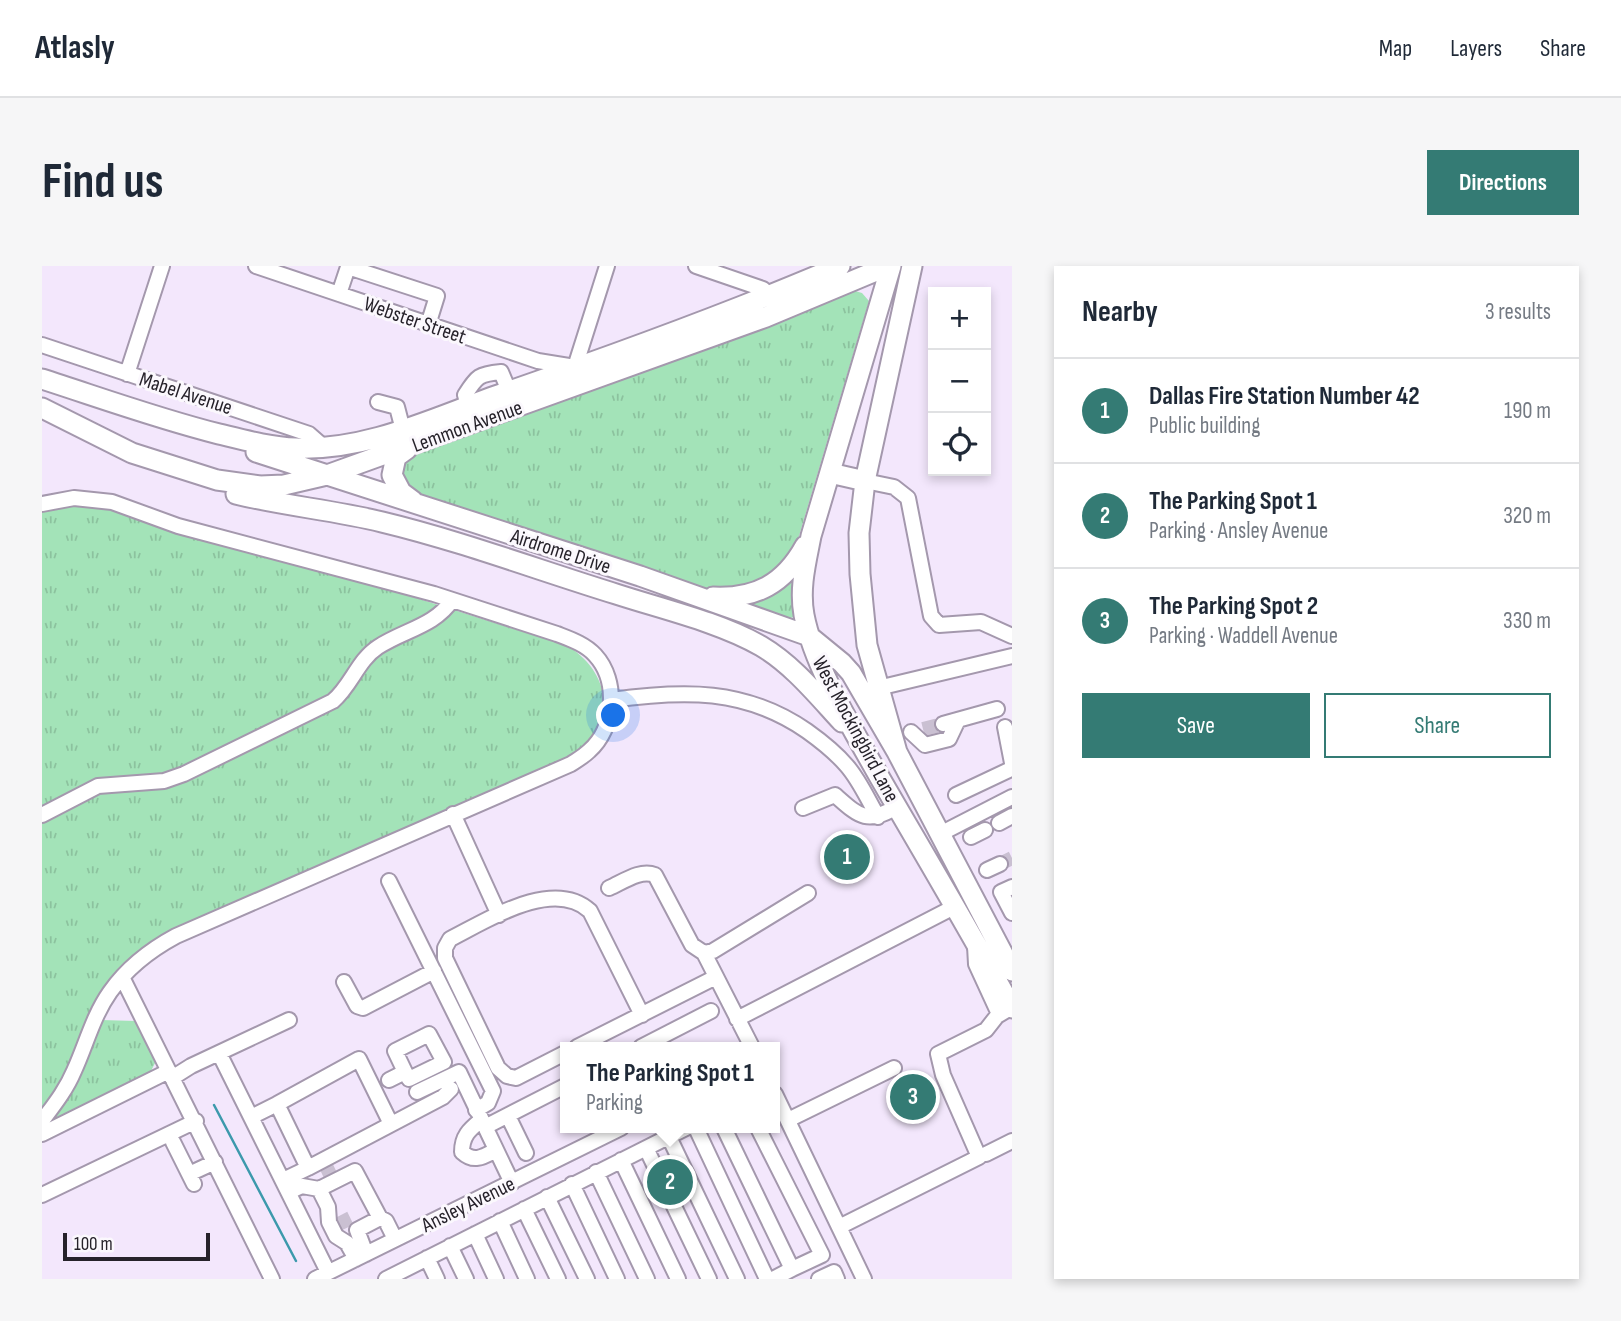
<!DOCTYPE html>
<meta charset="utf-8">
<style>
:root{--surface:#fff;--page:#f6f6f7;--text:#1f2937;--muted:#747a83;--line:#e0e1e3;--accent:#347b74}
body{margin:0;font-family:"Sofia Sans Condensed",sans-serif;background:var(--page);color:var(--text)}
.controls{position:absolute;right:21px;top:21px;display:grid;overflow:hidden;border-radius:0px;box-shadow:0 4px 10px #0003}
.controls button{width:63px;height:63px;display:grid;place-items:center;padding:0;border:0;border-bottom:2px solid var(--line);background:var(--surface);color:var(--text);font:35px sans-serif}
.scale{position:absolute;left:21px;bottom:18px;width:147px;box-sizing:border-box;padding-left:7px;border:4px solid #26222a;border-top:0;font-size:19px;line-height:24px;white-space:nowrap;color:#26222a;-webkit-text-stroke:5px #fbf8fd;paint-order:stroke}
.you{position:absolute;left:572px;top:450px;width:24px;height:24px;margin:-18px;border:5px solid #fff;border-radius:50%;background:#1a73e8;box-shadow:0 0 0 10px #1a73e833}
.badge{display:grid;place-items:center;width:46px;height:46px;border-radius:50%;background:var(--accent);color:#fff;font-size:23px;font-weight:700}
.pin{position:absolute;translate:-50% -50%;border:4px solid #fff;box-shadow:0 2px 7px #0006}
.popup{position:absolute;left:518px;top:776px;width:220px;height:91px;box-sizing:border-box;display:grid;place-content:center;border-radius:0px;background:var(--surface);filter:drop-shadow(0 2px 5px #0005);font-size:23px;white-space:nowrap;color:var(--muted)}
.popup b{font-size:26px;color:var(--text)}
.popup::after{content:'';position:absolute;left:50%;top:100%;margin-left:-14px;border:14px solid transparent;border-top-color:var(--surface)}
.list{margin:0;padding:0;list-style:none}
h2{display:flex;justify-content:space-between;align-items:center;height:91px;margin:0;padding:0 28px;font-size:30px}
h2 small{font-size:23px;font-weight:400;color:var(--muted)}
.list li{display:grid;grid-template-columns:46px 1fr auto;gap:21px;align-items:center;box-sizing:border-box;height:105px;padding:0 28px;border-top:2px solid var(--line)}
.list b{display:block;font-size:26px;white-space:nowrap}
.list p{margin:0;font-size:23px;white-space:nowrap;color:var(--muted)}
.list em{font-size:23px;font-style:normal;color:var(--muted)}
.actions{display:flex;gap:14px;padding:21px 28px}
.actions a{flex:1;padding:16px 0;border:2px solid var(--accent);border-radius:0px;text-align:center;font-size:24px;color:var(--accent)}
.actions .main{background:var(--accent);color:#fff}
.icon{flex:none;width:38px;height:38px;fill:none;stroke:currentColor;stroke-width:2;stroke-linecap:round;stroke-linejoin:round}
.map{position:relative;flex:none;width:970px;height:1013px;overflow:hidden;border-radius:0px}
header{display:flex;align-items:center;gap:42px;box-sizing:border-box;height:98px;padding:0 35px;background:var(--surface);border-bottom:2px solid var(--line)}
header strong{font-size:33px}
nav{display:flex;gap:38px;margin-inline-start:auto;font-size:24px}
.intro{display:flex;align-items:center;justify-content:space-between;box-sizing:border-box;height:168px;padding:0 42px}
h1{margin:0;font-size:49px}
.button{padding:18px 32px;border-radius:0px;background:var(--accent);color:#fff;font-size:24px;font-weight:700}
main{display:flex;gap:42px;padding:0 42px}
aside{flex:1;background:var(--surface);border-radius:0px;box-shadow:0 4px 10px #0003}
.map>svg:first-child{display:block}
.grass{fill:url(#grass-tufts)}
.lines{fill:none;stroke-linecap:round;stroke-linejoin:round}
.stream{stroke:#3c99ac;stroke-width:2.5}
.minor-tunnel{stroke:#cac0d2;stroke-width:14;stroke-dasharray:14 7;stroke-linecap:butt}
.minor-casing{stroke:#a498ad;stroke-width:18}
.major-casing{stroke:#a498ad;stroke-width:23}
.minor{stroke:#fff;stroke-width:14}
.major{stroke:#fff;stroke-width:19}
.labels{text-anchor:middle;stroke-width:6;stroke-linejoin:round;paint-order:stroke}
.street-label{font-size:21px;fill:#26222a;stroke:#fbf8fd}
</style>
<header>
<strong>Atlasly</strong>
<nav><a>Map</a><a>Layers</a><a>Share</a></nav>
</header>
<div class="intro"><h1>Find us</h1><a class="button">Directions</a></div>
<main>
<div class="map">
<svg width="970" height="1013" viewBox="0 0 970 1013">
<defs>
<pattern id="grass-tufts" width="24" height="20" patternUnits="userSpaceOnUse" patternTransform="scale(1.75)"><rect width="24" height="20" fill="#a3e3b8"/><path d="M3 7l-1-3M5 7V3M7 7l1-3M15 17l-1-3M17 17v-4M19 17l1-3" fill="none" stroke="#8cc29e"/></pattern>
</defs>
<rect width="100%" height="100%" fill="#f3e7fc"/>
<path class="grass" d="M810 24 820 27 827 35 757 270C753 278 750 288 744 295 724 322 695 325 664 324L364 227 356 216 360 195 370 187Z
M25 239H51L73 245 149 272 346 323 526 380C574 411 574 465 524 493L96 689 0 849V245Z
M753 308 752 351 748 352 706 338Z
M59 754 94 755 115 793 109 805 12 854 10 852Z"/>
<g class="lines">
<path class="stream" d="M172 839 254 995"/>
<path class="minor-tunnel" d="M881 463 901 458
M958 598 970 592
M281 910 298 902
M299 949 306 963"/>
<g class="minor-casing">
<path id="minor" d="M214 0 496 95 533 101 565 0
M654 0 721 23 732 35
M297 28 306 1 395 30 386 59
M0 79 267 168 283 182
M85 108 120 0
M336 136 355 141 361 164
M426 140 423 129C435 110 437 108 459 106L467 125
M823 215 852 221 866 232 889 350 897 359 939 356 970 370
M0 238 32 232 70 236 136 260 392 328 515 368C528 373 543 378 553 389 577 415 573 462 547 485 542 490 535 494 529 498L134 670C108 684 85 702 68 726 51 750 44 779 32 805 24 824 12 839 0 855
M836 422 970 390
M569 434C641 424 703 422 765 465 779 475 794 487 805 500 818 515 826 534 836 551
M901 458 955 443
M963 461 970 497
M869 466 883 479 907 473 916 454
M914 529 969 503 970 500
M761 542 793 529C818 551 824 558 855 541
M411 548 457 649
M0 549 56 520 122 515 142 508 291 435C309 420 316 394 336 381 362 364 393 360 410 334
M957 557 970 550
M898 568 970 531
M929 571 943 564
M945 604 958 598
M347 615 451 825 446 837 434 844
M970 621 959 626 970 647
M567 622C581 616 598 603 613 609L650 679 662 687 710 781
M933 680 934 698 957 748
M662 687 671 685 766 627
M80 711 230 1013
M302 716 315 740 321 742 392 705
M695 753 912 641
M535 781 674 711
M599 781 669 745
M177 787 286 1006
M523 787 474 812 465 810 456 802 403 692V682L408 673C444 655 511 611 548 645L600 749
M130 812 149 800 247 754
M347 814 363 806 367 813 402 796 387 768 353 785 363 806
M375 826 417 806 470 917
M733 828 822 1013
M466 850 484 887
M209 851 235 838
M439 854C427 864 420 870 420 886 432 897 441 891 454 884
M746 854 852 802
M349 858 317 793 235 838 266 902 401 831 409 823
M443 861 523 820
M654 862 725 1013
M682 862 750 1003 731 1013
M716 862 780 989 750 1003
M0 868 127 805
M627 871 695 1013
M131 876 152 918
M604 882 667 1013
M944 888 970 875
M579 894 636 1013
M554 906 605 1013
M147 908 173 896
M241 914 266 902
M530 918 575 1013
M277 923 286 941 287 956 294 970 305 977 314 993
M247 926 260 920 277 923 313 905 338 952
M0 929 154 855
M505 931 545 1013
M482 943 516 1013
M458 955 485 1013
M797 961 937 891 901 809 896 788 944 764 955 750 970 741
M433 968 454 1013
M408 980 424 1013
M324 988 315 964 338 952 344 955 353 973
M385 992 395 1013
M273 1013 579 862
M344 1013 644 862
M777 1013 792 1006 795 1013"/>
</g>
<g class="major-casing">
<path id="major" d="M849 0 769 270C764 296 757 322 762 349 772 401 812 465 838 512 882 588 928 665 970 742
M870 0 823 215 817 267 818 308 825 379 855 486 970 705
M0 113C59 132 117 153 177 168 202 174 228 181 254 182 327 185 395 150 462 127 575 88 688 47 798 0
M0 142 90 187 175 214 218 220 242 219 285 209 724 51 846 0
M365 183 354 191 350 209 359 226 371 235
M214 186 598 310 767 370 800 397 809 407 855 486
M788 207 823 215
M194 228C242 240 292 244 340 256 419 275 496 304 574 328 620 343 677 356 719 380 751 399 775 429 800 456
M671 331C714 333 742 318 763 280"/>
</g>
<use href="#minor" class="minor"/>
<use href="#major" class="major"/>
</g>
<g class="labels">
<g class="street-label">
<text transform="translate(373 54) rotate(19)" y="7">Webster Street</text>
<text transform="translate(144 127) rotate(18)" y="7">Mabel Avenue</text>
<text transform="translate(425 160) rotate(-20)" y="7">Lemmon Avenue</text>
<text transform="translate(519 285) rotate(18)" y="7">Airdrome Drive</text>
<text transform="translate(814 463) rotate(62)" y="7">West Mockingbird Lane</text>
<text transform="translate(426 938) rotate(-26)" y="7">Ansley Avenue</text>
</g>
</g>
</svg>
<div class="controls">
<button>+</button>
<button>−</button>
<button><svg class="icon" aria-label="locate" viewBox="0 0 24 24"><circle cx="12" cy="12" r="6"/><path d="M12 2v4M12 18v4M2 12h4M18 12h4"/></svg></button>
</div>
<div class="scale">100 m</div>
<div class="you"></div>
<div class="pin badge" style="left:805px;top:591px">1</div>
<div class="pin badge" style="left:628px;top:916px">2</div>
<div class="popup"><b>The Parking Spot 1</b>Parking</div>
<div class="pin badge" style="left:871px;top:831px">3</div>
</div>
<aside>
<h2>Nearby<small>3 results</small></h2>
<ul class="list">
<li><span class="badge">1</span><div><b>Dallas Fire Station Number 42</b><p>Public building</p></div><em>190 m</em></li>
<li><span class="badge">2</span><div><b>The Parking Spot 1</b><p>Parking · Ansley Avenue</p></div><em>320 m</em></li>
<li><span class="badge">3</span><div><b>The Parking Spot 2</b><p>Parking · Waddell Avenue</p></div><em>330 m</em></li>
</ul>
<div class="actions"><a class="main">Save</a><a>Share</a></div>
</aside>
</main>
